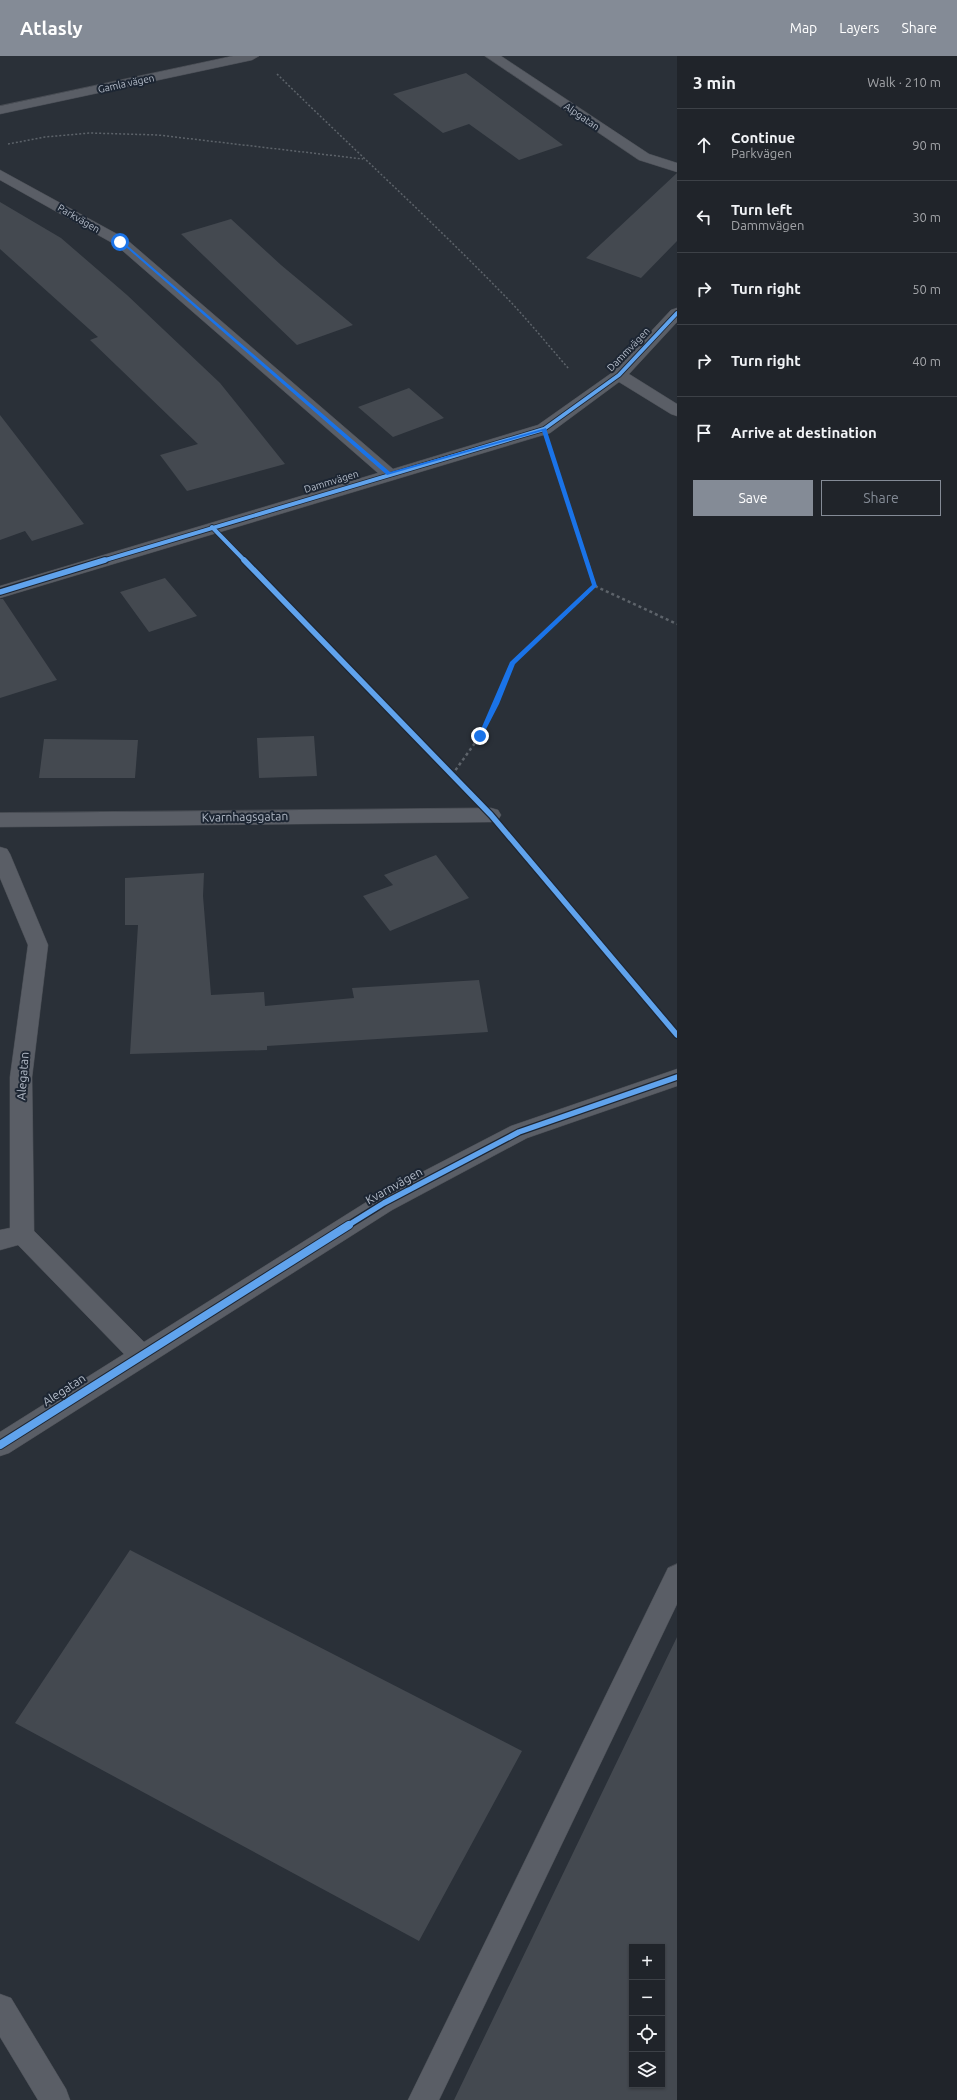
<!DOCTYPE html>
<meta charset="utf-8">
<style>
:root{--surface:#20242a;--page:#2d3036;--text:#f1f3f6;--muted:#a2a4a8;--line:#3d4147;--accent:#848b96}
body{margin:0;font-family:Ubuntu,sans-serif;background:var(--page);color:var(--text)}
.controls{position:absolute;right:12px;bottom:12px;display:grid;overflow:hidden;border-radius:0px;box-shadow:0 1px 3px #0004}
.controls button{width:36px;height:36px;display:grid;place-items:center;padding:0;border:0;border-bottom:1px solid var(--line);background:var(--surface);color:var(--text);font:20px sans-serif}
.stop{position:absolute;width:12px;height:12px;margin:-9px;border:3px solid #1a73e8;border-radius:50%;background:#fff}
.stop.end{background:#1a73e8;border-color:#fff;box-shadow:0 1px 4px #0008}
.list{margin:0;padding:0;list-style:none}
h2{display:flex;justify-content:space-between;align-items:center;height:52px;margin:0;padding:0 16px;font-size:17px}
h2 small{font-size:13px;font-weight:400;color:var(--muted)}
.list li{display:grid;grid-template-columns:26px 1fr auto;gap:12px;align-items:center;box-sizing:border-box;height:72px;padding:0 16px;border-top:1px solid var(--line)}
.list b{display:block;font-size:15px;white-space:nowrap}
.list p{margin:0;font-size:13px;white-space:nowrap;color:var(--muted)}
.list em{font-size:13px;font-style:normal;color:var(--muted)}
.actions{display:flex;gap:8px;padding:12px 16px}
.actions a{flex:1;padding:9px 0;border:1px solid var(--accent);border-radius:0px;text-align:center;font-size:14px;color:var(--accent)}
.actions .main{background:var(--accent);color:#fff}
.icon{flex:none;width:22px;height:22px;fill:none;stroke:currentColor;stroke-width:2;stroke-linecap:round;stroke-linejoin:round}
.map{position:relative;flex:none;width:677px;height:2044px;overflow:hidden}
header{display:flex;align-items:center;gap:24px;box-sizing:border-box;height:56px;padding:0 20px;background:var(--accent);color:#fff}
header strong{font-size:19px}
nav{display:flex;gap:22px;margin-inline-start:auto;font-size:14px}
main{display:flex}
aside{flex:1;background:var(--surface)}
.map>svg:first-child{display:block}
.building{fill:#444950;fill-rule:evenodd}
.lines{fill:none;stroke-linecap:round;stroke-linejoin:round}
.minor-casing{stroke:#484c53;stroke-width:1}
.path-far1{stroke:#5d636a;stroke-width:1.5;stroke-dasharray:2 2;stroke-linecap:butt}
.path{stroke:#5d636a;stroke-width:2.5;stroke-dasharray:3 3;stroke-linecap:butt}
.minor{fill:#5a5e66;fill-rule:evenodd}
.cycleway-far2-casing{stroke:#1d2633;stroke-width:5.5}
.cycleway-far1-casing{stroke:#1d2633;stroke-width:8}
.cycleway-casing{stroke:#1d2633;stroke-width:10}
.cycleway-far2{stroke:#60a3ed;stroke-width:4}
.cycleway-far1{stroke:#60a3ed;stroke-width:5.5}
.cycleway{stroke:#60a3ed;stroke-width:8}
.route{fill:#1a73e8}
.labels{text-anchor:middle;stroke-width:4;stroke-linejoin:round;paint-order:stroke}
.far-street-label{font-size:10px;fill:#b4bcc9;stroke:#1d2633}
.street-label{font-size:12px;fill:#b4bcc9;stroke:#1d2633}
</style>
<header>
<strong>Atlasly</strong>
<nav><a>Map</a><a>Layers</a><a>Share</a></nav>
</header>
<main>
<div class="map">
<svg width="677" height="2044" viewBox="0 0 677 2044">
<rect width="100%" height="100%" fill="#2a3038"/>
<path class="building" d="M466 17 563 89 519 104 469 68 443 77 393 38Z
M677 117V185L641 222 586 202Z
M0 146 61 182 127 239 220 327 285 408 187 435 160 399 198 388 90 284 98 281 0 193Z
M231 163 281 209 353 269 297 289 181 178Z
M409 332 444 362 393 381 358 351Z
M0 359 84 468 32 485 25 475 0 484Z
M165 522 197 560 149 576 120 536Z
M0 543H3L57 624 0 642Z
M314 680 317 720 259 722 257 682Z
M44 683 138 684 135 722H39Z
M436 799 469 842 390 875 363 840 393 829 384 819Z
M204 817 203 840 211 939 264 936 265 950 354 942 352 932 479 924 488 976 267 990V994L130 998 138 869H125V822Z
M130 1494 522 1695 419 1885 15 1667Z
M677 1581V2044H454ZM632 1891H662V2029H632Z"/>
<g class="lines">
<g class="minor-casing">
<path id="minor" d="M233 0H259L252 4 0 58V50Z
M485 0H501L649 98 677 107V116L639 104Z
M0 114 126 183 393 413 538 369 613 316 671 254 677 252V266L629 318 677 348V360L671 358 619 326 550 377 0 542V530L378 417 116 189 0 124Z
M491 752 498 754 501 759 498 764 491 766 0 771V757Z
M0 791 7 793 10 798 48 889 32 1021 34 1175 144 1286 376 1140 511 1070 677 1013V1030L527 1082 392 1154 9 1397 0 1400V1376L124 1298 18 1189 0 1194V1174L10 1172V1021L28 889 0 822Z
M677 1508V1548L439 2044H408L668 1512Z
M0 1938 11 1942 66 2033 70 2044H38L0 1981Z"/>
</g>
<path class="path-far1" d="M277 18C351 91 428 161 501 236 525 260 546 287 569 313
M8 88 45 81 90 77 158 79 363 103
M554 405 587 505"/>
<path class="path" d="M595 530 677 568
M452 719 480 680 496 648 512 608 595 530 587 504"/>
<use href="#minor" class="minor"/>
<g class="cycleway-far2-casing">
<path id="cycleway-far2" d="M212 471 245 505
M102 505 544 373 619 319 677 257"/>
</g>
<g class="cycleway-far1-casing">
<path id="cycleway-far1" d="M244 504 491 759 677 979
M0 536 105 504
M347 1170 384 1147 519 1076 677 1021"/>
</g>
<g class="cycleway-casing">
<path id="cycleway" d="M0 1389 349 1169"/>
</g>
<use href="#cycleway-far2" class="cycleway-far2"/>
<use href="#cycleway-far1" class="cycleway-far1"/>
<use href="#cycleway" class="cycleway"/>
</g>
<path class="route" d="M119 185H122L390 416 546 372 597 530 515 608 499 648 482 681 478 680 510 606 592 529 542 375 387 419Z"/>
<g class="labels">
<g class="far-street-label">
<text transform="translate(126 27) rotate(-12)" y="4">Gamla vägen</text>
<text transform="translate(582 60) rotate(34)" y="4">Alpgatan</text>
<text transform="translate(79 162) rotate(30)" y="4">Parkvägen</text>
<text transform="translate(628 293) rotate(-46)" y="4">Dammvägen</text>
<text transform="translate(331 425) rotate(-17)" y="4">Dammvägen</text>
</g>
<g class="street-label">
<text transform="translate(245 761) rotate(-1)" y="4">Kvarnhagsgatan</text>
<text transform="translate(23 1020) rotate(-86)" y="4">Alegatan</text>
<text transform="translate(394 1130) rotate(-29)" y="4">Kvarnvägen</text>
<text transform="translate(64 1334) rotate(-33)" y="4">Alegatan</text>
</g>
</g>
</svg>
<div class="controls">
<button>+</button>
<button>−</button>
<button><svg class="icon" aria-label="locate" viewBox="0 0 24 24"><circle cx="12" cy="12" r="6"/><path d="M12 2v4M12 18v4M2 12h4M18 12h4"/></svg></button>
<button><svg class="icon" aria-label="layers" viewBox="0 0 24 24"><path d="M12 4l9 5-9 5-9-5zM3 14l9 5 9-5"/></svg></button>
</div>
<div class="stop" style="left:120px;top:186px"></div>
<div class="stop end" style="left:480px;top:680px"></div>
</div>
<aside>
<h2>3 min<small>Walk · 210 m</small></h2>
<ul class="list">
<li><svg class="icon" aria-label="ahead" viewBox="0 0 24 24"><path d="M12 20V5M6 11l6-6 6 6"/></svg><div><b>Continue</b><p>Parkvägen</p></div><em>90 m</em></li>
<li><svg class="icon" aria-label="left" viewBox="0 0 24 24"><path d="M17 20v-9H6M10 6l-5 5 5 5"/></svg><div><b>Turn left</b><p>Dammvägen</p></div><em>30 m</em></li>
<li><svg class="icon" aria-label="right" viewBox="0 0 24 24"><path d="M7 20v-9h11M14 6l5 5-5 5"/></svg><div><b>Turn right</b></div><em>50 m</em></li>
<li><svg class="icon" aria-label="right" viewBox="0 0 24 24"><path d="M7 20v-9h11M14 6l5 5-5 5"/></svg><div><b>Turn right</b></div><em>40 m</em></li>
<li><svg class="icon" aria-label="arrive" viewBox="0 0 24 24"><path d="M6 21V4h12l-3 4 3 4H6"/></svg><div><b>Arrive at destination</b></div></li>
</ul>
<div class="actions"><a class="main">Save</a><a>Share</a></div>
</aside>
</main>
